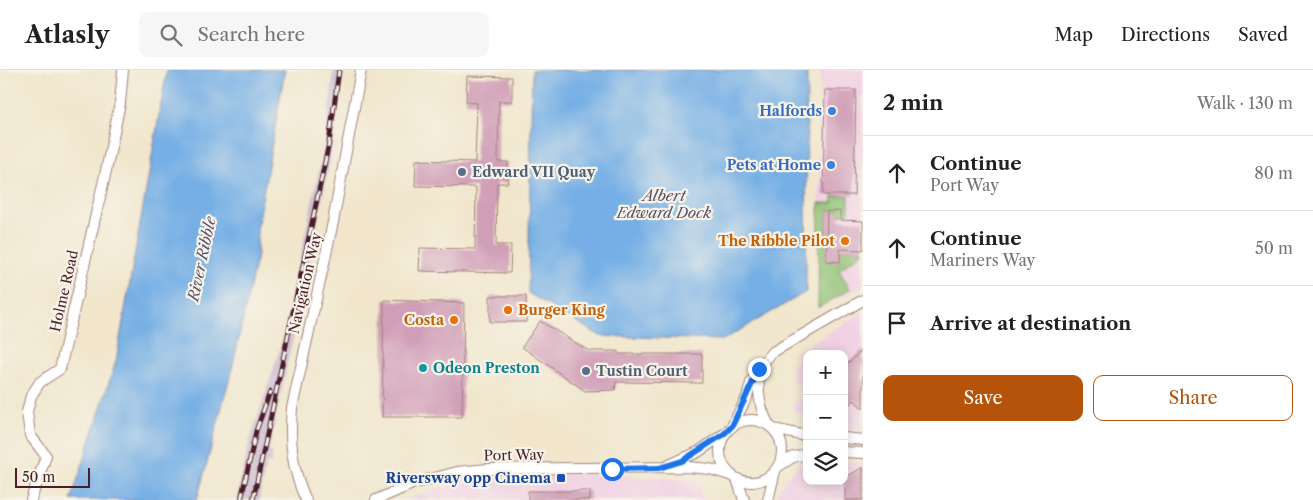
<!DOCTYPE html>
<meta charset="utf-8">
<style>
:root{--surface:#fff;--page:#f6f6f6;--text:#222;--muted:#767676;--line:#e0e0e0;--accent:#b45309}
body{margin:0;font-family:"Libre Caslon Text",serif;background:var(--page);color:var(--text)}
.controls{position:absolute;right:15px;bottom:15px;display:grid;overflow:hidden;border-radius:10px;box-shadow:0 2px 12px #0003}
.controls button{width:45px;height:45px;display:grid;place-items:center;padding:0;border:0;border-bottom:1px solid var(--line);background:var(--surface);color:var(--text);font:25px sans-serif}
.scale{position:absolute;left:15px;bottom:12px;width:75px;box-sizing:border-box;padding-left:5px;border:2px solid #4a1f2b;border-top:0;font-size:14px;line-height:18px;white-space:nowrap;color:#4a1f2b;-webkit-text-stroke:4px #f7f3e8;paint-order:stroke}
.stop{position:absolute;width:15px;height:15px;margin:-11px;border:4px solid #1a73e8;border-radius:50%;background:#fff}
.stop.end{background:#1a73e8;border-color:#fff;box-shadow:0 1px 5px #0008}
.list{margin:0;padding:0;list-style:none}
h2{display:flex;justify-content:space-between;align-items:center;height:65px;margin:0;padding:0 20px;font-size:21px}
h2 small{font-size:16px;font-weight:400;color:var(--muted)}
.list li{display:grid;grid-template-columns:32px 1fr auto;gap:15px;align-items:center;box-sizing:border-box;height:75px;padding:0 20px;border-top:1px solid var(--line)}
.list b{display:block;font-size:19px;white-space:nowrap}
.list p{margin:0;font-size:16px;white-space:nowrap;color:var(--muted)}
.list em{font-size:16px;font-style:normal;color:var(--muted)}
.actions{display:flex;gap:10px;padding:15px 20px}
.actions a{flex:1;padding:11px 0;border:1px solid var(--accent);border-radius:10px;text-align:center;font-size:18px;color:var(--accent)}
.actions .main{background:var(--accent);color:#fff}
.icon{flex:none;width:28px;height:28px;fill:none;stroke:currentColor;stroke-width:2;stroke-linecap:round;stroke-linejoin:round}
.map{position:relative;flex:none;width:863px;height:430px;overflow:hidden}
header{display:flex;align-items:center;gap:30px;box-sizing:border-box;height:70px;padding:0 25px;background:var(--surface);border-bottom:1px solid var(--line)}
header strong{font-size:24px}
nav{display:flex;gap:28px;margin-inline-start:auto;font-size:18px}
.search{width:350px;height:45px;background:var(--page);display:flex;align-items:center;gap:12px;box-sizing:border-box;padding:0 18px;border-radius:10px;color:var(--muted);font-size:19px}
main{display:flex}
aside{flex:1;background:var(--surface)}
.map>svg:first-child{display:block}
.built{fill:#f1d0e3}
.industrial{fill:#cebed1}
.green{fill:#8fc375;stroke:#6c7150}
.water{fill:#74afe5;stroke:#5f6788}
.building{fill:#d09eb7}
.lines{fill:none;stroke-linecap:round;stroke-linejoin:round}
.minor-casing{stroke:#9e827c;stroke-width:12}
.minor{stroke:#fff;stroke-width:10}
.rail-casing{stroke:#4a1f2b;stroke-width:5}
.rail{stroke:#f7f3e8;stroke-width:3;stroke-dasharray:9;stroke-linecap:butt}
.route{stroke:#1a73e8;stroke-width:6}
.shop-dot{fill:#3f7fe0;stroke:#f7f3e8;stroke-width:2}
.service-dot{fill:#5c6f8a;stroke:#f7f3e8;stroke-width:2}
.food-dot{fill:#e8710a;stroke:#f7f3e8;stroke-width:2}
.culture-dot{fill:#0f9aa8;stroke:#f7f3e8;stroke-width:2}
.transit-dot{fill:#1a4fb4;stroke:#f7f3e8;stroke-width:2}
.labels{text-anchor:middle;stroke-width:4.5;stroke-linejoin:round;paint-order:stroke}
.shop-label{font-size:14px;font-weight:bold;fill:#366cbe;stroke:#f7f3e8;text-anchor:end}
.service-label{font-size:14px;font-weight:bold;fill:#4e5e75;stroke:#f7f3e8;text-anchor:start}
.food-label{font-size:14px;font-weight:bold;fill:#c56008;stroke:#f7f3e8;text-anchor:end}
.street-label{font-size:14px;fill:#4a1f2b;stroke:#f7f3e8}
.culture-label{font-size:14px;font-weight:bold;fill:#0d838f;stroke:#f7f3e8;text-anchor:start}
.transit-label{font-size:14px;font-weight:bold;fill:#164399;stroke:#f7f3e8;text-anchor:end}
.water-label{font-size:15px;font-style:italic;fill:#59516c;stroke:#f7f3e8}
</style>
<header>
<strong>Atlasly</strong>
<div class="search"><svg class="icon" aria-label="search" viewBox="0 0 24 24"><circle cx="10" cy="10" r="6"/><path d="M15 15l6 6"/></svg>Search here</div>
<nav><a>Map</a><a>Directions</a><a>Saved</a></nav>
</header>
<main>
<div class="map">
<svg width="863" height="430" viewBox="0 0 863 430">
<rect width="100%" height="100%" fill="#f7f3e8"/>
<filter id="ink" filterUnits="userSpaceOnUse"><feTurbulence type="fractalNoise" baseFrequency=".02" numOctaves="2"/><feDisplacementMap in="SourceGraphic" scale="10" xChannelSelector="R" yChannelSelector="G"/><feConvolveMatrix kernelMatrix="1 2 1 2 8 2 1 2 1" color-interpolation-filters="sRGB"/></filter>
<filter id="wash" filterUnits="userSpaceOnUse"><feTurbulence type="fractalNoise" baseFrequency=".0096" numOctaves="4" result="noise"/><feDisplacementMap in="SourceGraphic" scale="20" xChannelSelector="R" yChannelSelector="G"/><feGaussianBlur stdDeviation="1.12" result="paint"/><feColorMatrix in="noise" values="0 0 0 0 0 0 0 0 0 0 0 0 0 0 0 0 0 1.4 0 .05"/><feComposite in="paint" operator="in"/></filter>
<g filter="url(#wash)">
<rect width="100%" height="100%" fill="#f1e6cc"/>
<path class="built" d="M820 0H863V216L818 238Z
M863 242V360L847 359 844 354V284H807V345L794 341 792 334 799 329 800 320 798 314 791 310 792 296 797 290 795 283Z
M844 391 863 392V430H775L780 417 793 400 801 394 807 392V411H844Z
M535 404 619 405 695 410 704 430H403L465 410Z"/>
<path class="industrial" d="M334 0H344L330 92 274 357 269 381 273 383 271 393H266L259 430H237L249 373 282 273 324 76Z"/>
<path class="green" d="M833 126H849V142L840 145V141H827L826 191 840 192V179L863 180V182L839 200 850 219 818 238 819 133H833Z"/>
<path class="water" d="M167 0H285L257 158V185L232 299 197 430H71L116 291Z
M532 0H807L806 222 723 270 600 266 528 223Z"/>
<g id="blocks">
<path class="building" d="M467 6 512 7V31H499L498 92H508V113H497L496 175H511L510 203 419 201 420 178 475 179 476 117 415 116 416 90 475 92 477 33 466 32Z
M825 20H856L854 125H823Z
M827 141H840V150L863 151V180L840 179V192L826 191Z
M490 226H526V252H490Z
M384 230 464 233 462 347H382Z
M540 251 589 281H618V284H702V313L616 312 615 320 585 321 522 277Z
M863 279V339L854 330 844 340V297Z
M863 397V430H845V415L848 406Z
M528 421H590V430H528Z"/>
</g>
</g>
<g filter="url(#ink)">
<use href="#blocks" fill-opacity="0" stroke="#9e827c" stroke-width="1"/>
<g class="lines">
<g class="minor-casing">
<path id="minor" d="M759 303C758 322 759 338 769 355
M720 381a31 31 0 1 1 62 0a31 31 0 1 1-62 0Z
M732 356 747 327 751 313 759 299 771 283 863 230
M773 359 807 366
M844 368 863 370
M844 382 863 383
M669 395 698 382 724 364
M779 396 793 387 807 384
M737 409 744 430
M31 430 46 386 30 365 27 342 31 326 40 312 60 299 106 101 120 33 123 0
M306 430C292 400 289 371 292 338L333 152 361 0
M376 430 412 414 457 402 488 399 688 397 710 399 733 406
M768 430 775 401"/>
</g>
<use href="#minor" class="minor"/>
<g class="rail-casing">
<path id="rail" d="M241 430 256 361 270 322
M253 430 329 73 339 0"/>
</g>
<use href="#rail" class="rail"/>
</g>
</g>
<g class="lines" filter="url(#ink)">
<path class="route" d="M612 399 659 398 682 391 724 364 732 356 759 299"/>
</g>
<g class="shop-dot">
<circle cx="832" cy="41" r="5"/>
<circle cx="831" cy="95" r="5"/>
</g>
<g class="service-dot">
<circle cx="462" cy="102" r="5"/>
<circle cx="586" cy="301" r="5"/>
</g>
<g class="food-dot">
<circle cx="845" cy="171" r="5"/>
<circle cx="508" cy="240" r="5"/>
<circle cx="454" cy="250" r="5"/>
</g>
<circle class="culture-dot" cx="423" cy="298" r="5"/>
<rect class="transit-dot" x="556" y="403" width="10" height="10" rx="2.5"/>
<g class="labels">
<g class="shop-label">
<text x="822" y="46">Halfords</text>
<text x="821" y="100">Pets at Home</text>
</g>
<g class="service-label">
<text x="472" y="107">Edward VII Quay</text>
<text x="596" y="306">Tustin Court</text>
</g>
<g class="food-label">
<text x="835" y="176">The Ribble Pilot</text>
<text x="518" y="245" text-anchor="start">Burger King</text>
<text x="444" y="255">Costa</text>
</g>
<g class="street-label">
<text transform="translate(305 213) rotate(-77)" y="5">Navigation Way</text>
<text transform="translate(64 221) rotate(-77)" y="5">Holme Road</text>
<text transform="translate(514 385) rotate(-1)" y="5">Port Way</text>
</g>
<g class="culture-label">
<text x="433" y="303">Odeon Preston</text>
</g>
<g class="transit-label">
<text x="551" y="413">Riversway opp Cinema</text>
</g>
<g class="water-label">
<text x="664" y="131">Albert<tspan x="664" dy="17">Edward Dock</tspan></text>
<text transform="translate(202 189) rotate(-78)" y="5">River Ribble</text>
</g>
</g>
</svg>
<div class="controls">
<button>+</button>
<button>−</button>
<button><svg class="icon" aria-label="layers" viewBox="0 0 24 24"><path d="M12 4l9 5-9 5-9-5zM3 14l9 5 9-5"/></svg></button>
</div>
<div class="scale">50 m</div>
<div class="stop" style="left:612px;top:399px"></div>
<div class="stop end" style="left:759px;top:299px"></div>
</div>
<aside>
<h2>2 min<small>Walk · 130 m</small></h2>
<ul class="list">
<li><svg class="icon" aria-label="ahead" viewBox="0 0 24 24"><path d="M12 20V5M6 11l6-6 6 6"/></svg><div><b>Continue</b><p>Port Way</p></div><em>80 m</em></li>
<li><svg class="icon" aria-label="ahead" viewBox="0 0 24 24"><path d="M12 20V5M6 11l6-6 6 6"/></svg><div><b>Continue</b><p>Mariners Way</p></div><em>50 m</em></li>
<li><svg class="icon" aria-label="arrive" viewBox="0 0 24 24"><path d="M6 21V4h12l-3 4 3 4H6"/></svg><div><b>Arrive at destination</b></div></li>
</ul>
<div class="actions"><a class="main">Save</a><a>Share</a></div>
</aside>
</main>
